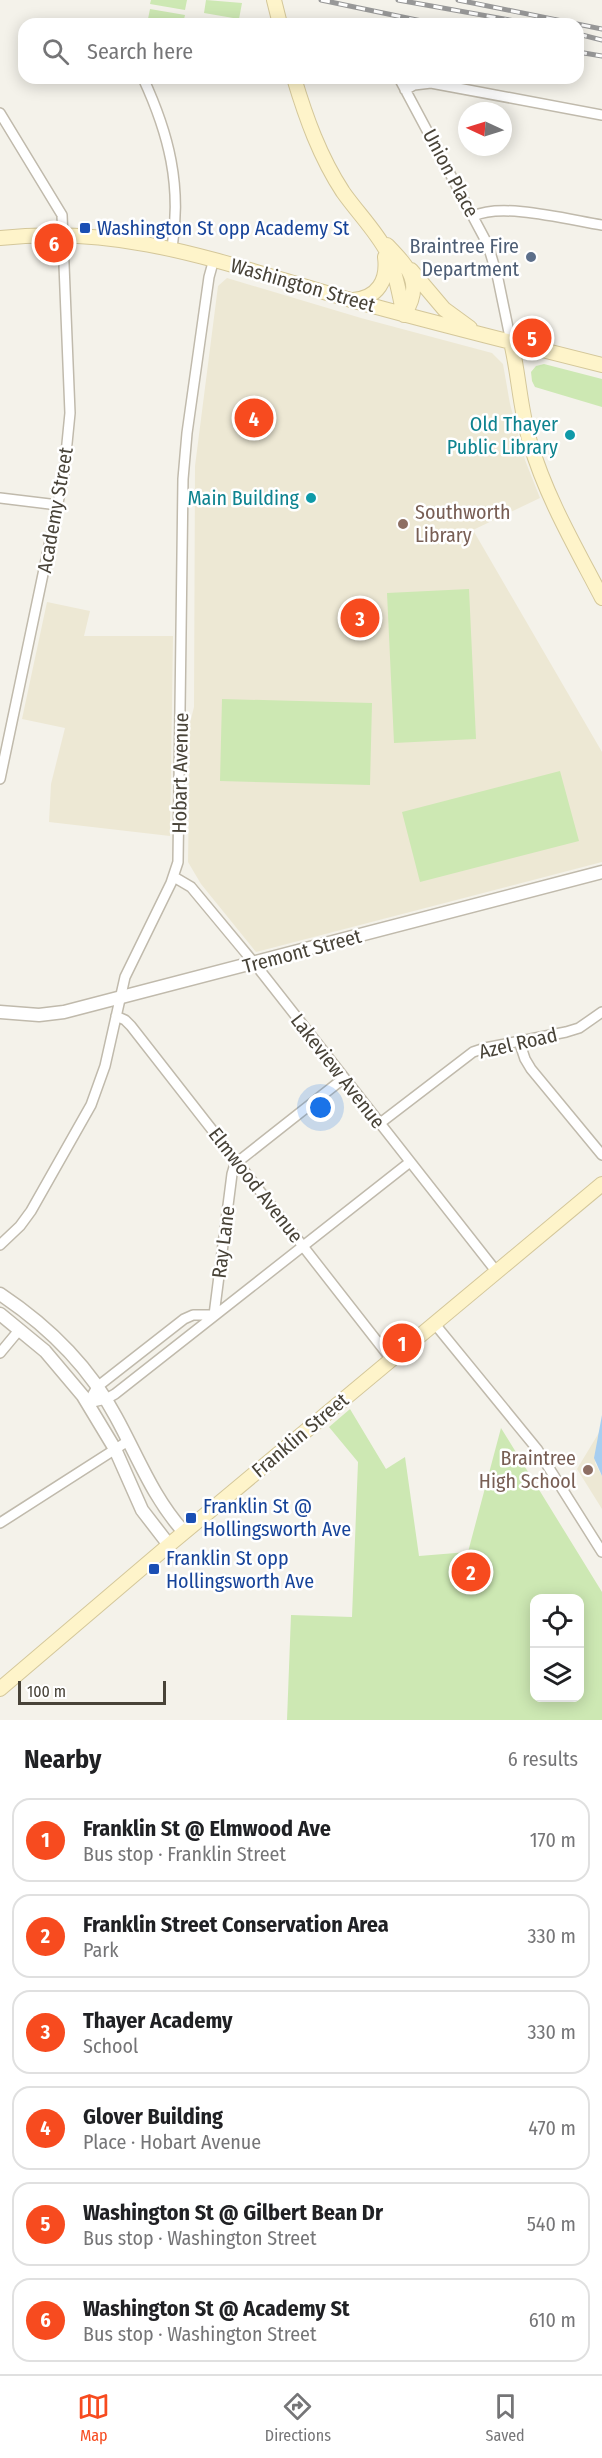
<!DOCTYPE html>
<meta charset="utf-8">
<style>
:root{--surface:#fff;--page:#f2f2f2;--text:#202124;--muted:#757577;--line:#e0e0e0;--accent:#f74b1f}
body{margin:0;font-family:"Fira Sans Condensed",sans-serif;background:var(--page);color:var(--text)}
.controls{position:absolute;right:18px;bottom:18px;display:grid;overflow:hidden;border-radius:12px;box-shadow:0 3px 15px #0003}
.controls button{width:54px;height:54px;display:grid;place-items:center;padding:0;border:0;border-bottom:2px solid var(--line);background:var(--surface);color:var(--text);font:30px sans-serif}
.compass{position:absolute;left:458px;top:102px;width:54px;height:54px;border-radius:50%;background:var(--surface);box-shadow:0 3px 15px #0003;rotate:274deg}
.scale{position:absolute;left:18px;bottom:15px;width:148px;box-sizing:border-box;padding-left:6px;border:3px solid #484338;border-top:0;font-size:16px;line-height:21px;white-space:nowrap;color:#484338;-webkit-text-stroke:4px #fff;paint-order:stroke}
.you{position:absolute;left:321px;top:1108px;width:21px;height:21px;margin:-15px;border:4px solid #fff;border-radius:50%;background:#1a73e8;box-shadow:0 0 0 9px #1a73e833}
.badge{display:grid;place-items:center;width:39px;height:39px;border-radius:50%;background:var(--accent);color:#fff;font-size:20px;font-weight:700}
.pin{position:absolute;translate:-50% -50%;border:3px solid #fff;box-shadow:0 2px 6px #0006}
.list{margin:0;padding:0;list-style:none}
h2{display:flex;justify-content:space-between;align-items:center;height:78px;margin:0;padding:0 24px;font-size:26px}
h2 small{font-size:20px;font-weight:400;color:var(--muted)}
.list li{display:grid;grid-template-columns:39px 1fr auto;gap:18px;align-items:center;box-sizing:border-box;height:84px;margin:0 12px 12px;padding:0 12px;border:2px solid var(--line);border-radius:18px}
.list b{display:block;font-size:22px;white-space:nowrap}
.list p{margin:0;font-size:20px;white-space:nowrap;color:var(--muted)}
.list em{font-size:20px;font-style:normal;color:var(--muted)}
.icon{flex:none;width:33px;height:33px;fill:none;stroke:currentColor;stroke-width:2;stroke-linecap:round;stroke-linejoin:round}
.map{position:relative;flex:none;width:602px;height:1720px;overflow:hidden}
.search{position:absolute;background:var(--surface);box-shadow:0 3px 15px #0003;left:18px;right:18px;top:18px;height:66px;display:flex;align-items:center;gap:15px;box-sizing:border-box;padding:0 21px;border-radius:18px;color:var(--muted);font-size:22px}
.sheet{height:654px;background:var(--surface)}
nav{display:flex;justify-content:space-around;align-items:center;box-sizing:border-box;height:84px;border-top:2px solid var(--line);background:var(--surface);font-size:16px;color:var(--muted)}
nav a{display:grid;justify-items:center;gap:3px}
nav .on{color:var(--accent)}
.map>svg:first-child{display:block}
.education{fill:#ede8d4}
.green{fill:#cde8b3;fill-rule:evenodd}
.water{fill:#a7cef0}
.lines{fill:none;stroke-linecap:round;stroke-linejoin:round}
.minor-casing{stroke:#c0baac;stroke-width:12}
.tertiary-casing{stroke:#c0baac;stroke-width:15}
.secondary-casing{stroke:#d4c79a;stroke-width:16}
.minor{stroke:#fff;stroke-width:9}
.tertiary{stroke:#fff;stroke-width:12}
.secondary{stroke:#fef4ca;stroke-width:14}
.rail-casing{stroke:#989898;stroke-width:5}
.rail{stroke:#fff;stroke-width:3;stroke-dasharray:9;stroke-linecap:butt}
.transit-dot{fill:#1a4fb4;stroke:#fff;stroke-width:2}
.service-dot{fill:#5c6f8a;stroke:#fff;stroke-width:2}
.culture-dot{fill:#0f9aa8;stroke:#fff;stroke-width:2}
.education-dot{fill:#8d6e63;stroke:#fff;stroke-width:2}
.labels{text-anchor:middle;stroke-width:5;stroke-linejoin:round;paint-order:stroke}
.street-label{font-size:20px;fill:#484338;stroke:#fff}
.transit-label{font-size:20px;fill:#164399;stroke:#fff;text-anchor:start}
.service-label{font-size:20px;fill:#4e5e75;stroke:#fff;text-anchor:end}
.culture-label{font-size:20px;fill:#0d838f;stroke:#fff;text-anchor:end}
.education-label{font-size:20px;fill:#785e54;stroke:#fff;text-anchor:start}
</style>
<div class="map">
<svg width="602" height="1720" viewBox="0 0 602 1720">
<rect width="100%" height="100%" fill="#f4f2ea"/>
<path class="education" d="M227 278 361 318 492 353 503 364 510 404 525 460 540 498 473 530 602 752V862L256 952 201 884 188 862 190 723 194 707 195 466 218 286Z
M47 602 90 611 84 636H173L170 836 49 822 51 784 65 728 22 719Z
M600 1431 595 1463 602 1476V1509L577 1469Z"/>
<path class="green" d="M151 0H187L185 10 150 4Z
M206 0 242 3 239 19 204 13Z
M150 9 185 15 183 24H147Z
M544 364 602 379V407L535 387 532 381 531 372 536 366Z
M469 589 476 739 394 743 387 593Z
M222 699 372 703 370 785 220 781Z
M560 771 579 841 420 882 402 812Z
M350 1409 386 1469 405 1457 419 1556 468 1552 501 1428 602 1592V1720H287L291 1615 352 1617 358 1462 329 1427ZM534 1598H580V1698H534Z"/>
<path class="water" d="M602 1415V1476L594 1458Z"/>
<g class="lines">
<g class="minor-casing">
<path id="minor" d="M143 78C169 134 182 186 172 248
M399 78 488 245 498 279 511 342
M405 90 414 85 431 83 602 115
M0 113 62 215 70 413 64 474 0 779
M474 216C502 202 570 220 602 225
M0 498 58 505
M174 877 191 887 255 964 496 1271
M116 1016 125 1020 131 1026 391 1359
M519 1041 525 1059 531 1069 602 1155
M379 1124 473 1052 485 1048 566 1032 579 1028 602 1012
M0 1245 20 1226 31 1211 91 1105 105 1066 125 977 171 883 178 862 183 479 187 433 209 277 214 259
M214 1315 232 1174 235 1164 344 1078
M434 1323 537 1449 602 1552
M0 1353 20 1329
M88 1403 106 1399 115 1394 410 1162
M88 1403 97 1387 184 1319 193 1315H214
M0 1523 128 1441"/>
</g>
<g class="tertiary-casing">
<path id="tertiary" d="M0 1012 39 1015 64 1012 602 872
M0 1294C48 1326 89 1366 116 1417 138 1457 153 1498 184 1532
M0 1314 45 1351 83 1396 115 1449 142 1510 169 1545"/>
</g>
<g class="secondary-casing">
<path id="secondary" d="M274 0 280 24
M294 78C306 118 320 157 343 192 357 212 376 231 387 252 396 271 399 294 404 315
M0 238C130 224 230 266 351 300 434 323 518 344 602 365
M387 245C409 268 424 283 404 315
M411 270 444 309 470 328
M353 300C378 298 388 280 385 257
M511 342C519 375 520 410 530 442 546 497 576 548 602 598
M0 1689 169 1545 602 1184"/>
</g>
<use href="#minor" class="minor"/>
<use href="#tertiary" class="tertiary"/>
<use href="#secondary" class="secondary"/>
<g class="rail-casing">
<path id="rail" d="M321 0 436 24
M398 0 532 24
M458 0 602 29
M578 34 602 40
M578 52 602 56"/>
</g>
<use href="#rail" class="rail"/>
</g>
<g class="transit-dot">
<rect x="79" y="222" width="12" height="12" rx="3"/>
<rect x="185" y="1512" width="12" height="12" rx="3"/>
<rect x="148" y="1563" width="12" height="12" rx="3"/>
</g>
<circle class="service-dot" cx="531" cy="257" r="6"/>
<g class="culture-dot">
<circle cx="570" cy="435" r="6"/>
<circle cx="311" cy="498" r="6"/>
</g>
<g class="education-dot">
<circle cx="403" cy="524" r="6"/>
<circle cx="588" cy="1470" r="6"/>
</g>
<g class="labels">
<g class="street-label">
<text transform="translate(451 173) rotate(62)" y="7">Union Place</text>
<text transform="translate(303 285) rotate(16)" y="7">Washington Street</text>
<text transform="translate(55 510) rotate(-80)" y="7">Academy Street</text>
<text transform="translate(180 773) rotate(-89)" y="7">Hobart Avenue</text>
<text transform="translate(302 951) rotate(-15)" y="7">Tremont Street</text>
<text transform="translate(518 1043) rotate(-13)" y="7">Azel Road</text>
<text transform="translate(338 1071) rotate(52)" y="7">Lakeview Avenue</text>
<text transform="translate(256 1185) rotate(52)" y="7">Elmwood Avenue</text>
<text transform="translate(223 1242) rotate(-83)" y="7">Ray Lane</text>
<text transform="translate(300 1435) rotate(-40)" y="7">Franklin Street</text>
</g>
<g class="transit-label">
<text x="97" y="235">Washington St opp Academy St</text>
<text x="203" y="1513">Franklin St @<tspan x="203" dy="23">Hollingsworth Ave</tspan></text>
<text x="166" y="1565">Franklin St opp<tspan x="166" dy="23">Hollingsworth Ave</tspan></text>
</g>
<g class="service-label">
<text x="519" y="253">Braintree Fire<tspan x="519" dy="23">Department</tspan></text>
</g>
<g class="culture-label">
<text x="558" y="431">Old Thayer<tspan x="558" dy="23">Public Library</tspan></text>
<text x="299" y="505">Main Building</text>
</g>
<g class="education-label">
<text x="415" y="519">Southworth<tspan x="415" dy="23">Library</tspan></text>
<text x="576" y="1465" text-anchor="end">Braintree<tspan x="576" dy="23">High School</tspan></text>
</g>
</g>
</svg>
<div class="controls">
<button><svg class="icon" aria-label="locate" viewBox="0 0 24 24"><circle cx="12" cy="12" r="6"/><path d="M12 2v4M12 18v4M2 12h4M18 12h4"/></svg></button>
<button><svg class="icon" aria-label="layers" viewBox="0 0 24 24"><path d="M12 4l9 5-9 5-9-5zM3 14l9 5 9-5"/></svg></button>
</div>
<svg class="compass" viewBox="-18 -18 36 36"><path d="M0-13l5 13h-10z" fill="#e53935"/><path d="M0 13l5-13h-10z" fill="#757577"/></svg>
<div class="scale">100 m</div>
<div class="you"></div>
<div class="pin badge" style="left:402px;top:1343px">1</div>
<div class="pin badge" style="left:471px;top:1572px">2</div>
<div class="pin badge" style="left:360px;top:618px">3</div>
<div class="pin badge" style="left:254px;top:418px">4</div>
<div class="pin badge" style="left:532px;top:338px">5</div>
<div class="pin badge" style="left:54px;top:243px">6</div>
<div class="search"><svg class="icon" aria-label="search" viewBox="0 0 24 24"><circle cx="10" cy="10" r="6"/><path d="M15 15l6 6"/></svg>Search here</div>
</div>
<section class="sheet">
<h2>Nearby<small>6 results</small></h2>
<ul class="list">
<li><span class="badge">1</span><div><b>Franklin St @ Elmwood Ave</b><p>Bus stop · Franklin Street</p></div><em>170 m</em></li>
<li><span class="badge">2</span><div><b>Franklin Street Conservation Area</b><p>Park</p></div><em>330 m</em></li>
<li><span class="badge">3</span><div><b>Thayer Academy</b><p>School</p></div><em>330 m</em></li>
<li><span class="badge">4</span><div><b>Glover Building</b><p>Place · Hobart Avenue</p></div><em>470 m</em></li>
<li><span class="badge">5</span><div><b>Washington St @ Gilbert Bean Dr</b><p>Bus stop · Washington Street</p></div><em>540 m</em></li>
<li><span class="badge">6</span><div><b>Washington St @ Academy St</b><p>Bus stop · Washington Street</p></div><em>610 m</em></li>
</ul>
</section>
<nav>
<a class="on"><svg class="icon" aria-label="map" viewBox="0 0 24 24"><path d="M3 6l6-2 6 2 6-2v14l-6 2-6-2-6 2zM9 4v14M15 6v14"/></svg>Map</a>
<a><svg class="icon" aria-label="directions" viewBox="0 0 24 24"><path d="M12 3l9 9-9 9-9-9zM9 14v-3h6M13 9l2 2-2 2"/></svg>Directions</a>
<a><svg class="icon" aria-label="saved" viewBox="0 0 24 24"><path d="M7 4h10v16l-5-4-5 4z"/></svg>Saved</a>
</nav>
